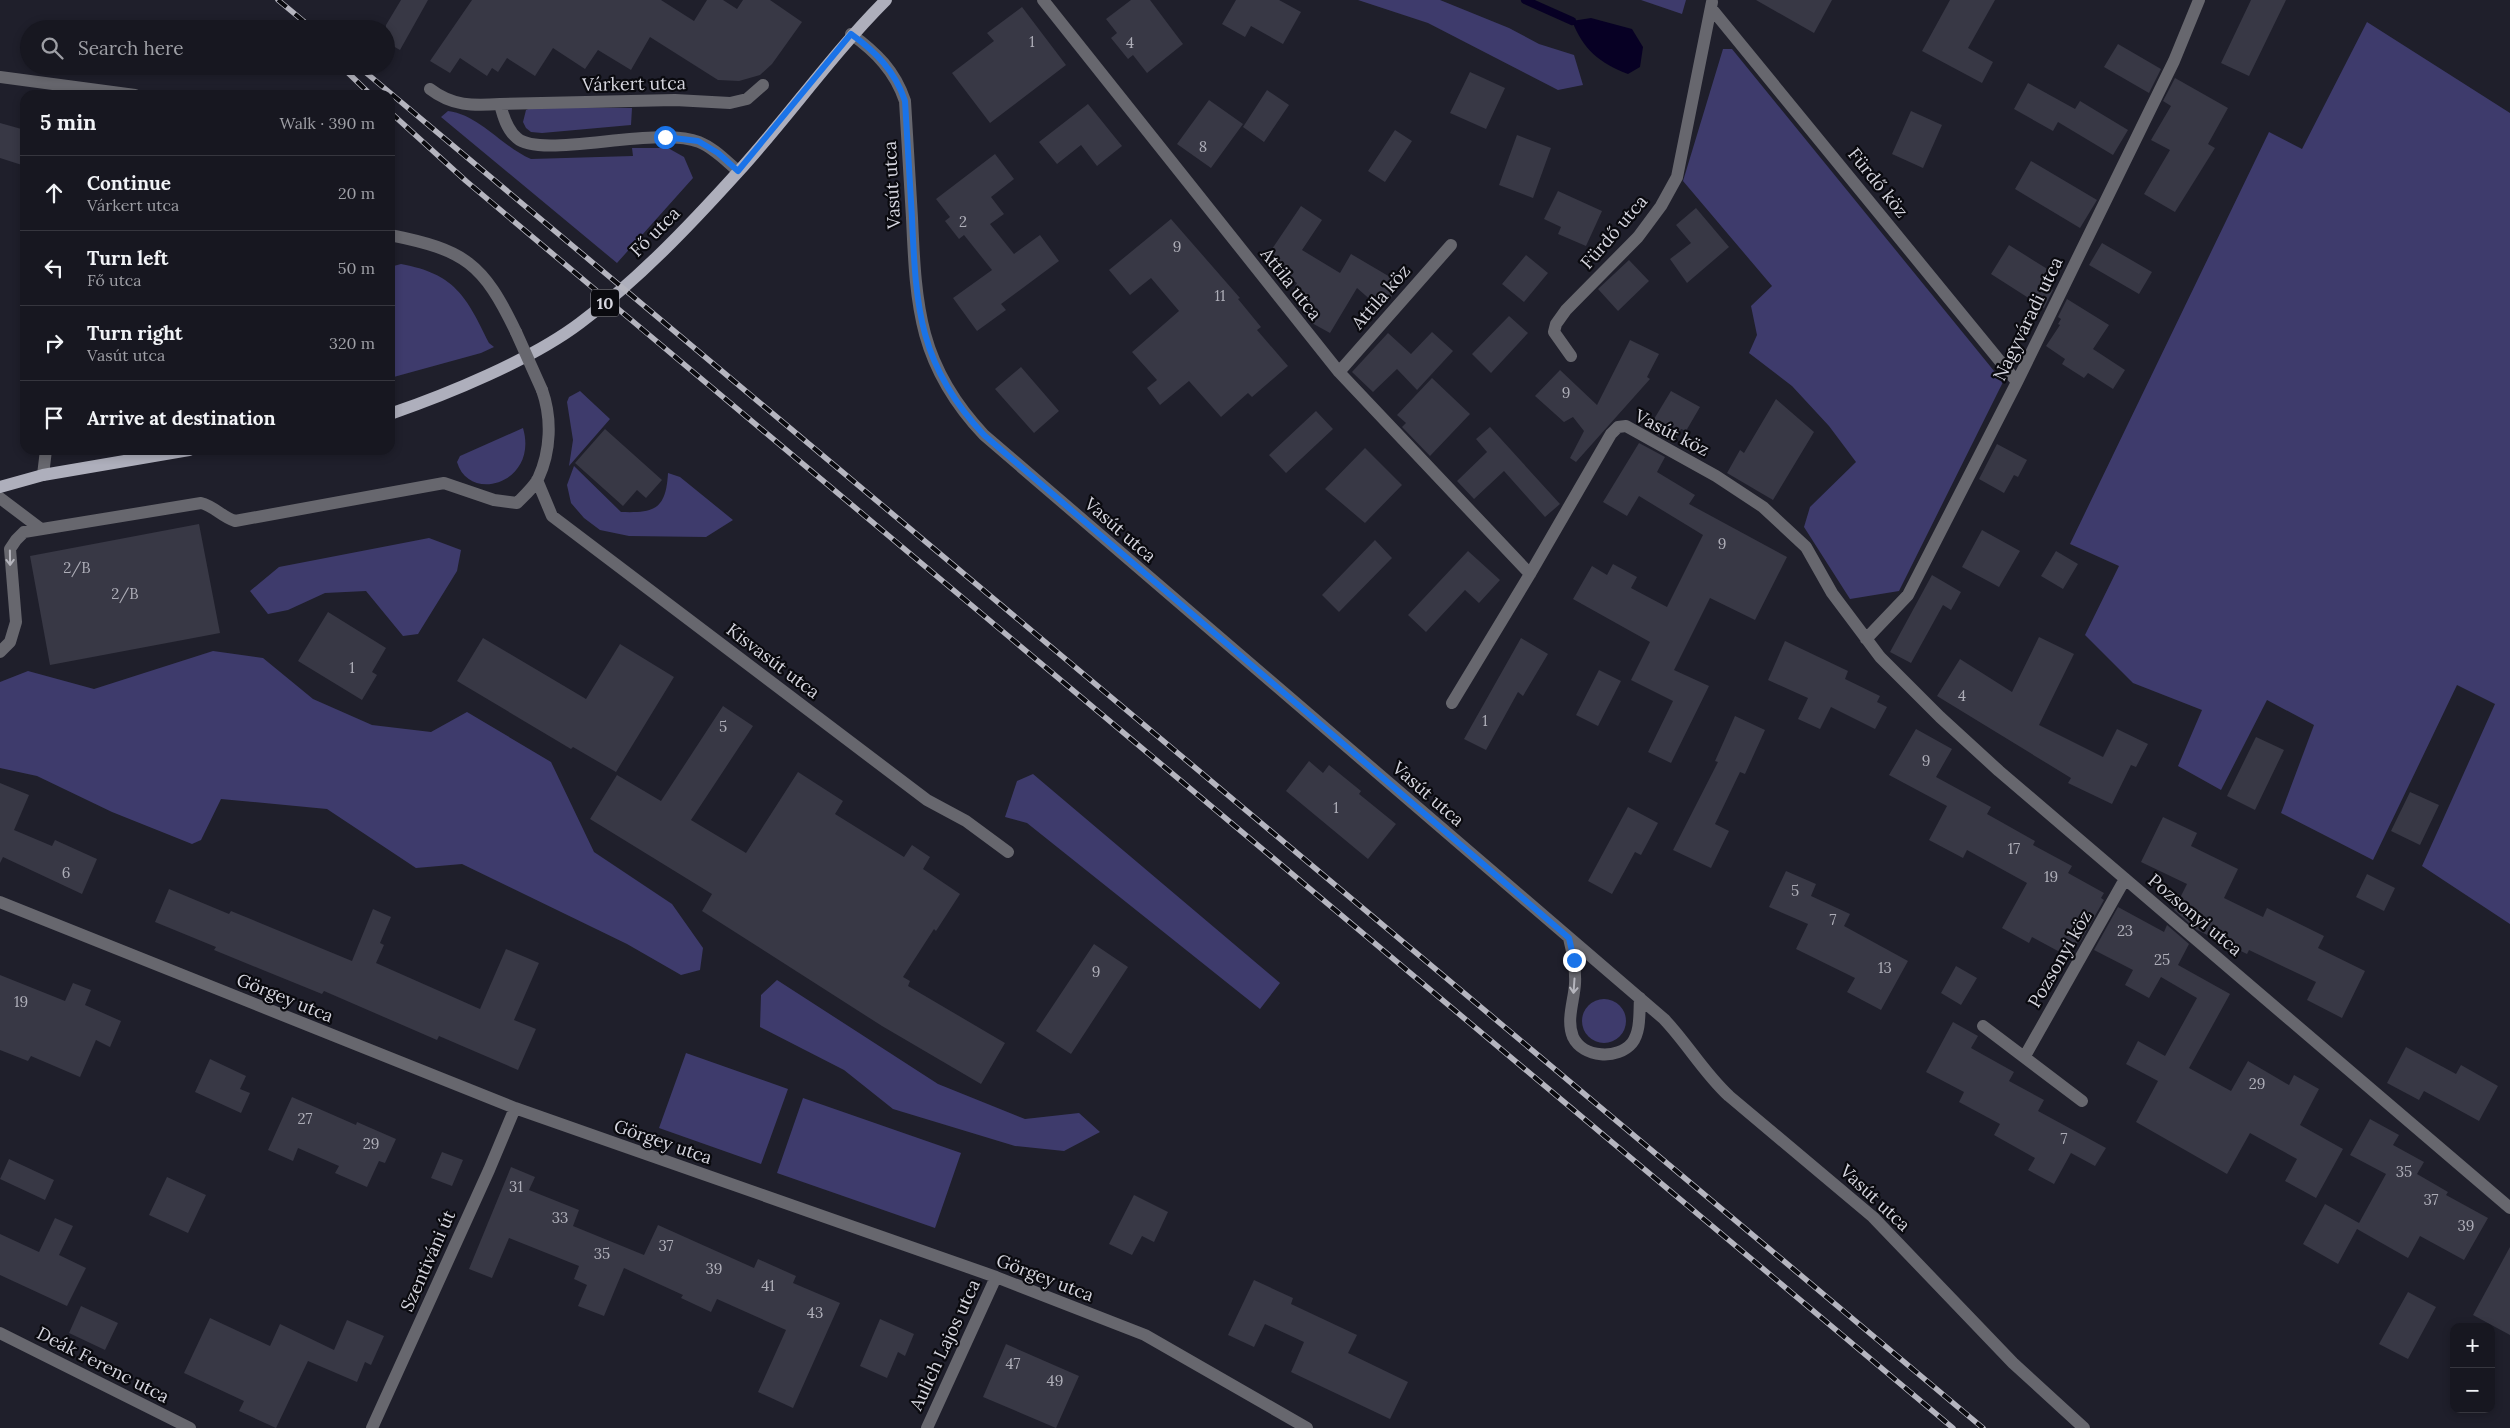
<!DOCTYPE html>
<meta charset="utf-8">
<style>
:root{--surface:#171720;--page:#202029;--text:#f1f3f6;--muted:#9e9fa5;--line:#36363e}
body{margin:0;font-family:Lora,serif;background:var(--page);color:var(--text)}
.controls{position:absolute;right:15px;bottom:15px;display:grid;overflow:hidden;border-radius:10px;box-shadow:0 2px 8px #0003}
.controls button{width:45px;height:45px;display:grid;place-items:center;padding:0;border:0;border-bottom:1px solid var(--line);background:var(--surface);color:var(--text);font:25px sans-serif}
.stop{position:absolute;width:15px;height:15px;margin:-11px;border:4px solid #1a73e8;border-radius:50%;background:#fff}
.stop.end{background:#1a73e8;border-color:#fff;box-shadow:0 1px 5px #0008}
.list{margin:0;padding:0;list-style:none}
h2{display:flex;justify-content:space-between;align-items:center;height:65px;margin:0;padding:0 20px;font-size:21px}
h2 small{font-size:16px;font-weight:400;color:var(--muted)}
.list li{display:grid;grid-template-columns:32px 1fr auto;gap:15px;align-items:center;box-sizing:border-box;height:75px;padding:0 20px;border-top:1px solid var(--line)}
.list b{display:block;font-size:19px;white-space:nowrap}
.list p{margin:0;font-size:16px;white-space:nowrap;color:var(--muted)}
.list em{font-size:16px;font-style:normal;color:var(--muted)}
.icon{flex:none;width:28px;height:28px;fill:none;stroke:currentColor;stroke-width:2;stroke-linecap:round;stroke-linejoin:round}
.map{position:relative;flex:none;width:2510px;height:1428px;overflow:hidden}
.search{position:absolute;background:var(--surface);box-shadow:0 2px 8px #0003;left:20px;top:20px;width:375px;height:55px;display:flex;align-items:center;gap:12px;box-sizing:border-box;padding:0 18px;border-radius:28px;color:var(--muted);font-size:19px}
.panel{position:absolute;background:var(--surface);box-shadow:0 2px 8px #0003;left:20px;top:90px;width:375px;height:365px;border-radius:15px}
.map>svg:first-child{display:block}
.green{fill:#3e3b6c}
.water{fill:#070024}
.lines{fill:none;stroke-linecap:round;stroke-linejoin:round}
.stream{stroke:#070024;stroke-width:8}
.building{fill:#383845}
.minor{stroke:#67676e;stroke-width:12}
.major{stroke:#aeafbc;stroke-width:12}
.rail-casing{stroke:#b5b5bf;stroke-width:5.5}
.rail{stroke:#0a0a0f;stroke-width:4;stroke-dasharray:11;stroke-linecap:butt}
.minor-bridge{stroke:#67676e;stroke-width:12}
.oneway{stroke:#b5b5bd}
.route{stroke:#1a73e8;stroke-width:6}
.labels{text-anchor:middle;stroke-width:4.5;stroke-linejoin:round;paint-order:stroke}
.number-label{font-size:15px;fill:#aeaeb8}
.shield{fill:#0a0a0f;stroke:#9999a1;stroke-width:1}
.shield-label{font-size:16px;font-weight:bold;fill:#d6d6df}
.street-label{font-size:18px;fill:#d6d6df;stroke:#0a0a0f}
</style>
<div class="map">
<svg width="2510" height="1428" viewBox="0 0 2510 1428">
<rect width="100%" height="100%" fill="#1f1f2b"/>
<path class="green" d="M1358 0H1440L1509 28 1539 44 1574 55 1583 85 1558 90 1428 23Z
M1641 0H1686L1682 14Z
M2367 22 2510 113V924L2422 866 2495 704 2457 685 2373 860 2281 813 2314 725 2267 700 2221 790 2178 766 2202 710 2133 683 2085 635 2119 566 2070 544 2269 132 2302 149Z
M1723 49H1732L2003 382 1899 591 1850 599 1804 527 1810 507 1856 462 1829 426 1792 386 1749 353 1757 335 1751 306 1772 286 1683 181Z
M533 107 632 108 631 125 542 133 531 132 526 128 523 122 526 110Z
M448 111C480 115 502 147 531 159L633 156 632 148H668L684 157 693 178 617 263 441 117Z
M401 264C455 274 466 296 489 343L494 347 481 353 390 378V267Z
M580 391 610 419 569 466 573 440 567 402 569 397Z
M523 428C539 483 469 504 457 462L460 456Z
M574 466 621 512C654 513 666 510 668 473L680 477 733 520 706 537 629 536 600 530 584 518 571 503 567 485Z
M429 538 461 550 457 571 418 634 403 636 366 591 325 593 288 610 268 614 250 591 279 567Z
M213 651 263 658 313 699 372 725 431 732 467 712 551 762 594 852 672 904 703 948 700 970 681 975 627 944 462 864 416 868 327 809 221 799 201 840 192 844 112 812 37 776 0 768V682L28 671 94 689Z
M1033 774 1280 983 1260 1009 1027 823 1005 817 1017 781Z
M777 980 938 1084 1025 1119 1079 1113 1100 1132 1064 1151 1015 1146 893 1109 844 1070 760 1027 761 995Z
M1582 1021a22 22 0 1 1 44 0a22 22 0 1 1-44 0Z
M686 1053 788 1089 761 1164 659 1128Z
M803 1098 961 1153 935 1228 777 1173Z"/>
<path class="water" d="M1591 18 1632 29 1643 47 1640 67 1628 74C1599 63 1583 49 1572 21Z"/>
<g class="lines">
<path class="stream" d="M1525 0 1572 21"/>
</g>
<path class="building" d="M401 0H428L400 50 386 42V25Z
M472 0H661L694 21 707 0H723L737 9 743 0H770L802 22 772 64 760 75 739 81 718 80 650 37 631 70 598 50 585 69 553 48 535 76 507 58 498 72 492 68 487 76 460 58 450 73 430 61Z
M1131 0H1150L1183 44 1147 73 1133 55 1128 59 1111 38 1117 33 1106 19Z
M1236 0H1279L1301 12 1283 44 1251 26 1245 37 1222 24Z
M1756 0H1832L1814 33Z
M1950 0H1995L1968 48 1993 62 1982 83 1922 51Z
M2251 0H2286L2249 76 2221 63Z
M1022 7 1066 65 990 123 952 73 994 41 987 33Z
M2118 44 2161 69 2149 93 2104 67Z
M1470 72 1505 88 1486 129 1450 113Z
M2175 78 2228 108 2208 144 2215 148 2175 212 2144 194 2170 150 2151 140 2171 106 2163 101Z
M2028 83 2075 109 2080 101 2128 130 2113 155 2058 122 2053 131 2014 109Z
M1267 90 1289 105 1264 142 1243 127Z
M1209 100 1243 124 1211 168 1177 144Z
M1088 104 1122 146 1097 166 1081 145 1057 164 1039 142Z
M1911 111 1942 125 1923 168 1892 154Z
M0 123 25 130V166L0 158Z
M1395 130 1412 141 1385 182 1368 171Z
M1517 135 1551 148 1533 198 1499 185Z
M995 154 1014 179 991 197 1004 214 990 224 1014 254 1040 235 1059 261 1001 304 1006 310 977 331 953 298 992 270 964 235 959 239 945 221 950 217 936 199Z
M2031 161 2097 200 2080 228 2015 189Z
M1558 191 1602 211 1586 246 1558 234 1561 227 1544 219Z
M1301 206 1322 220 1302 250 1340 273 1351 254 1402 284 1381 309 1357 288 1330 333 1310 322 1318 309 1291 293 1297 283 1264 261Z
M1696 208 1729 247 1687 283 1670 259 1691 243 1676 225Z
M1171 219 1240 298 1238 299 1261 327 1257 330 1288 366 1252 397 1248 393 1221 417 1189 381 1160 405 1147 388 1157 380 1132 352 1179 311 1151 278 1130 295 1109 270Z
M2102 243 2152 272 2139 294 2089 265Z
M2009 245 2057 275 2049 287 2053 290 2044 308 1991 274Z
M1526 255 1548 273 1524 302 1502 284Z
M1629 260 1649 281 1618 311 1598 289Z
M2067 299 2109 325 2093 349 2125 370 2113 389 2088 373 2084 378 2062 364 2065 359 2046 346 2060 325 2058 324 2061 319 2058 317Z
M1509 316 1528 333 1491 373 1472 354Z
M1432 332 1453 351 1417 390 1397 369 1373 392 1352 372 1388 333 1411 354Z
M1630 340 1659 354 1647 377 1650 379 1576 462 1570 458 1584 431 1573 417 1564 422 1535 396 1560 370 1597 405Z
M1021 367 1059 411 1034 433 995 389Z
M1432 378 1470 414 1430 456 1402 427 1406 423 1397 415Z
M1671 391 1700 407 1686 431 1681 429 1673 443 1648 429Z
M1776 399 1814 432 1773 500 1727 473 1740 450 1744 453Z
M1316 411 1333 429 1286 473 1269 455Z
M1490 427 1560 504 1545 517 1504 471 1474 499 1457 481 1487 452 1476 439Z
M605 429 662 480 646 498 637 490 623 506 575 463Z
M1639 443 1665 457 1657 472 1695 495 1689 504 1787 557 1755 620 1710 598 1674 670 1709 686 1671 763 1648 752 1673 701 1631 680 1650 642 1573 599 1592 566 1607 575 1613 564 1637 577 1631 588 1667 607 1703 535 1639 496 1627 516 1603 502Z
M1997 444 2027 460 2018 477 2014 475 2004 493 1979 479Z
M1365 448 1402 485 1365 523 1325 489Z
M199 524 220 633 50 665 30 556Z
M1982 530 2020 551 1999 587 1962 567Z
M1375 540 1392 558 1339 612 1322 595Z
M1468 551 1500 580 1479 603 1465 590 1426 632 1408 615Z
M2056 551 2078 564 2063 589 2041 576Z
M1932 575 1961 592 1951 610 1943 605 1911 663 1890 652Z
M328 612 386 648 372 672 377 675 362 700 298 661Z
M2039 637 2074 654 2039 725 2103 757 2117 729 2148 744 2136 767 2131 765 2112 804 2068 783 2071 778 1937 696 1960 659 2012 692Z
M483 638 586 699 620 644 674 677 616 772 573 747 571 749 457 681Z
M1521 638 1548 654 1523 696 1518 692 1486 750 1464 739Z
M1785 641 1848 671 1845 679 1880 696 1877 702 1887 707 1875 729 1831 707 1820 729 1798 719 1808 698 1768 680Z
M1599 670 1621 681 1598 726 1576 715Z
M723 706 753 726 691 820 746 853 798 772 843 801 835 814 904 857 912 845 930 857 923 869 960 894 936 931 934 929 903 977 910 981 908 986 1005 1043 981 1084 882 1026 702 911 712 894 590 819 617 775 661 801Z
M1735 716 1765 730 1745 774 1740 772 1715 824 1729 831 1711 868 1673 850 1718 762 1715 761Z
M1916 729 1952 749 1936 777 1991 807 1987 814 2035 841 2033 845 2072 866 2068 873 2104 893 2101 898 2104 900 2080 942 2078 941 2069 957 2032 937 2029 943 2002 928 2027 883 1967 850 1963 858 1929 840 1947 806 1889 775Z
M2256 737 2284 750 2255 810 2227 796Z
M1309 761 1323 773 1329 765 1361 791 1359 794 1396 824 1368 859 1286 791Z
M0 783 29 795 14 830 52 846 55 840 97 859 82 894 3 857 0 863Z
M2410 792 2439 805 2420 845 2391 831Z
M1628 807 1658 823 1641 855 1635 852 1612 894 1588 881Z
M2163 817 2197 833 2191 846 2238 869 2224 898 2263 917 2267 908 2324 936 2318 948 2365 971 2342 1018 2307 1000 2316 982 2249 950 2247 954 2197 930 2174 910 2187 884 2141 862Z
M1786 871 1816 884 1811 896 1850 914 1844 926 1908 961 1881 1010 1847 992 1855 978 1796 949 1808 924 1769 907Z
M2367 874 2395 888 2384 911 2356 897Z
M169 889 229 914 231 911 352 961 373 909 391 917 380 943 384 945 376 963 480 1009 506 949 539 963 514 1020 536 1029 518 1070 439 1036 437 1040 324 991 322 994 258 968 214 950 216 947 155 922Z
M2118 907 2164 932 2167 925 2189 944 2178 965 2230 994 2189 1068 2231 1091 2248 1061 2289 1085 2294 1075 2319 1089 2300 1125 2343 1149 2316 1198 2285 1181 2297 1159 2250 1133 2227 1174 2136 1122 2158 1081 2126 1064 2138 1041 2165 1056 2197 998 2161 977 2149 998 2125 985 2133 970 2094 950Z
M1094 944 1128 967 1071 1054 1036 1031Z
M1956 966 1977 978 1961 1005 1941 993Z
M0 975 65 1001 73 983 91 990 85 1005 121 1021 110 1047 96 1040 80 1077 31 1056 28 1061 0 1050Z
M1953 1022 1978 1036 1971 1048 2014 1072 2009 1081 2044 1100 2038 1111 2106 1148 2095 1166 2071 1153 2054 1184 2028 1170 2035 1158 1994 1135 2000 1124 1959 1102 1964 1092 1926 1072Z
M2406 1047 2456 1074 2461 1065 2498 1086 2479 1121 2424 1091 2419 1100 2387 1083Z
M210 1059 246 1076 240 1089 250 1093 241 1113 195 1092Z
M292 1097 356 1125 357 1122 396 1139 385 1163 379 1161 367 1187 335 1173 339 1166 298 1148 293 1161 268 1150Z
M2370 1119 2399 1135 2393 1145 2424 1162 2417 1174 2448 1192 2446 1195 2488 1218 2464 1260 2420 1236 2408 1258 2357 1229 2338 1264 2303 1244 2325 1204 2359 1223 2386 1174 2350 1155Z
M442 1152 463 1160 452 1186 431 1178Z
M9 1159 54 1180 45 1200 0 1179Z
M511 1167 535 1177 529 1190 579 1210 573 1226 644 1255 658 1225 754 1268 758 1259 796 1276 793 1283 840 1303 793 1408 758 1392 786 1330 717 1299 711 1312 681 1298 683 1295 624 1268 604 1316 578 1306 587 1285 574 1279 579 1266 509 1238 492 1278 469 1269Z
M167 1177 206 1195 188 1233 149 1215Z
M1134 1195 1168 1212 1154 1242 1142 1236 1132 1255 1109 1244Z
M55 1218 73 1226 59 1255 86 1268 67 1306 0 1275V1234L39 1252Z
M2510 1247V1335L2473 1315Z
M1254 1280 1293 1298 1291 1304 1357 1335 1348 1353 1408 1382 1390 1419 1291 1372 1304 1342 1265 1324 1254 1347 1228 1335Z
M2408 1292 2436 1307 2408 1359 2379 1344Z
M81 1306 118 1323 105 1350 69 1333Z
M210 1318 270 1346 280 1324 334 1350 347 1320 384 1336 371 1365 365 1362 357 1382 308 1361 276 1428 239 1411 244 1401 184 1373Z
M880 1319 914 1334 905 1356 898 1352 887 1378 860 1366Z
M1006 1344 1079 1376 1056 1428 983 1397Z"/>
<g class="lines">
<path class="minor" d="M1043 0 1339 372 1530 574
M1711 8 2017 382
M851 34C876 52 895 71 905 101 907 140 910 179 912 218 916 308 919 366 984 435L1664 1019C1687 1043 1704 1073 1729 1096L1873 1217 2013 1363 2084 1428
M0 77 135 95
M430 89C452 106 473 106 500 104 503 116 507 130 517 138 541 160 657 125 699 142 714 148 726 161 738 171
M500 104 675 100 730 103 747 99 763 85
M390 235C465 250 483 263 516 332
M1571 356 1554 332 1556 324 1566 310 1638 237 1661 206 1677 177 1712 2
M1339 372 1451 245
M43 475 46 450
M537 480 552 516 927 800 966 821 1008 852
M0 498 41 529
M1866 639 1908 595 2017 382 2174 61 2199 0
M0 652 10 642 16 622 10 549 16 540 24 532 201 503C214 506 222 517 235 521L444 483 494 500 517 503C524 496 533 488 538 479 551 451 552 418 542 390
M1452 703 1530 574 1611 434 1618 427 1626 426 1716 476 1763 507 1806 547 1832 593 1880 657 1940 717 1999 771 2510 1208
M0 902 515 1108 996 1277 1145 1335 1307 1428
M1569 938C1573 954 1576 968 1575 984 1574 1001 1566 1020 1573 1037 1583 1058 1618 1060 1632 1043 1641 1031 1639 1013 1640 998
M1983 1026 2082 1101
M2025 1056 2125 879
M0 1333 190 1428
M372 1428 489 1170 515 1108
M927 1428 996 1277"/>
<path class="major" d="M390 414C448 394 531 360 580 323 638 280 690 225 738 172 789 116 832 54 886 0
M0 487 43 475 189 450"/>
<g class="rail-casing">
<path id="rail" d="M278 0 313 29
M341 66 371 95
M358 66 1983 1428
M390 112 466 181 636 324 1953 1428"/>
</g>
<use href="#rail" class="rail"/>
<path class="minor-bridge" d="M516 332 542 390"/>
</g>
<defs><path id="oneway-shaft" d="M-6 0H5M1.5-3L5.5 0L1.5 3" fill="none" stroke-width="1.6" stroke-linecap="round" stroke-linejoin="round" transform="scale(1.25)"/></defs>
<g class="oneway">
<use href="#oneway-shaft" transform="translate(10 558) rotate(89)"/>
<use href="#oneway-shaft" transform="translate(1574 986) rotate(94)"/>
</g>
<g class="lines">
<path class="route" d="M665 137 698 141 718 153 738 171 851 34C876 52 895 71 905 101 907 140 910 179 912 218 916 308 919 366 984 435L1569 938 1574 960"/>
</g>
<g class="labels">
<g class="number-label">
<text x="1032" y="47">1</text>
<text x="1130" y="48">4</text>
<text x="1203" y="152">8</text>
<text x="963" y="227">2</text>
<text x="1177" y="252">9</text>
<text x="1220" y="301">11</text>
<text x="1566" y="398">9</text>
<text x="1722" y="549">9</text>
<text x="77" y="573">2/B</text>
<text x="125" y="599">2/B</text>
<text x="352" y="673">1</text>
<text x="1962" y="701">4</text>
<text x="1485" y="726">1</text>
<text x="723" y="732">5</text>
<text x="1926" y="766">9</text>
<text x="1336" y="813">1</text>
<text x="2014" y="854">17</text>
<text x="66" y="878">6</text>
<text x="2051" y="882">19</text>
<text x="1795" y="896">5</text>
<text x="1833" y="925">7</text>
<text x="2125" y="936">23</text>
<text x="2162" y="965">25</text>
<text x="1885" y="973">13</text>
<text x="1096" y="977">9</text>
<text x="21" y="1007">19</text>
<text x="2257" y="1089">29</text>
<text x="305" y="1124">27</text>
<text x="2064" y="1144">7</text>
<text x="371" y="1149">29</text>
<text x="2404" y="1177">35</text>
<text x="516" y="1192">31</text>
<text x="2431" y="1205">37</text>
<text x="560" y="1223">33</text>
<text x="2466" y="1231">39</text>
<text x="666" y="1251">37</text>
<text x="602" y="1259">35</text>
<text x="714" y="1274">39</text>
<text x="768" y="1291">41</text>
<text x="815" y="1318">43</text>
<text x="1013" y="1369">47</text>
<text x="1055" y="1386">49</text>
</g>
<rect class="shield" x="591" y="289.5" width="28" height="27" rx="4"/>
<g class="shield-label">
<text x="605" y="309">10</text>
</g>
<g class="street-label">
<text transform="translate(634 84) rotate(-1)" y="6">Várkert utca</text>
<text transform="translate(1878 183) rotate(51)" y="6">Fürdő köz</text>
<text transform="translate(892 185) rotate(-93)" y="6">Vasút utca</text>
<text transform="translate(655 232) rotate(-45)" y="6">Fő utca</text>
<text transform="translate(1614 232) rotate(-49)" y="6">Fürdő utca</text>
<text transform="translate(1291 284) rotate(52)" y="6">Attila utca</text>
<text transform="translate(1381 297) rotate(-49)" y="6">Attila köz</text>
<text transform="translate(2028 319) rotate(-64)" y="6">Nagyváradi utca</text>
<text transform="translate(1672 433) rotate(27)" y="6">Vasút köz</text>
<text transform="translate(1120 530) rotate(41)" y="6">Vasút utca</text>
<text transform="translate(773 661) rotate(37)" y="6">Kisvasút utca</text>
<text transform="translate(1428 794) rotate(41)" y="6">Vasút utca</text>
<text transform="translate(2195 915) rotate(40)" y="6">Pozsonyi utca</text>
<text transform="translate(2060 959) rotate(-60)" y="6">Pozsonyi köz</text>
<text transform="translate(285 998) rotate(22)" y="6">Görgey utca</text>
<text transform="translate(663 1142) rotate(19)" y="6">Görgey utca</text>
<text transform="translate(1875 1198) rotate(43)" y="6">Vasút utca</text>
<text transform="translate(428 1261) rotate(-66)" y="6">Szentiváni út</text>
<text transform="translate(1045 1278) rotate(21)" y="6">Görgey utca</text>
<text transform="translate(945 1345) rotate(-65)" y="6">Aulich Lajos utca</text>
<text transform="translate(103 1365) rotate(27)" y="6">Deák Ferenc utca</text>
</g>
</g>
</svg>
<div class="controls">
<button>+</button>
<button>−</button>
</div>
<div class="stop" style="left:665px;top:137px"></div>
<div class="stop end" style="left:1574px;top:960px"></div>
<div class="search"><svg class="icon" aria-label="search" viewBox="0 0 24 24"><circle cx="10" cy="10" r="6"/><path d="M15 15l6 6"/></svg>Search here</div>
<section class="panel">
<h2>5 min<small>Walk · 390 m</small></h2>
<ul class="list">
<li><svg class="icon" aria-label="ahead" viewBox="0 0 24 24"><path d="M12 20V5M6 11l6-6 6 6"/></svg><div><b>Continue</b><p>Várkert utca</p></div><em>20 m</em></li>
<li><svg class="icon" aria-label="left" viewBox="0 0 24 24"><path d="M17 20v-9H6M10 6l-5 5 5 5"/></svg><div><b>Turn left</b><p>Fő utca</p></div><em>50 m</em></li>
<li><svg class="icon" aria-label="right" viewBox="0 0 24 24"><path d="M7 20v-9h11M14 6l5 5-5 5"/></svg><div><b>Turn right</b><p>Vasút utca</p></div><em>320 m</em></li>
<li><svg class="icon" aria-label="arrive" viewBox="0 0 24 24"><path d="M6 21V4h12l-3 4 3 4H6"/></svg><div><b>Arrive at destination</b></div></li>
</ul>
</section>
</div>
